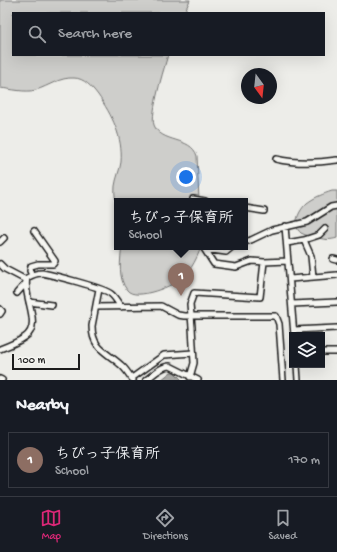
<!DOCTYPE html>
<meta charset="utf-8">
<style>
:root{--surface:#171b24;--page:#242831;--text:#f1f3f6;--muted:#9ea1a6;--line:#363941;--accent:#db2777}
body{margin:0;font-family:"Gochi Hand","Klee One",sans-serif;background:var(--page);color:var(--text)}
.controls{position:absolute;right:12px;bottom:12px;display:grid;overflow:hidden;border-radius:0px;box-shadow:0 4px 16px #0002}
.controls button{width:36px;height:36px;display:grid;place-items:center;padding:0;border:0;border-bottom:1px solid var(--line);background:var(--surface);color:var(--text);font:20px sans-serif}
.compass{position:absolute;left:241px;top:68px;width:36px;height:36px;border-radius:50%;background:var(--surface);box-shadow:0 4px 16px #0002;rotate:165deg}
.scale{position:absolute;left:12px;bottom:10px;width:68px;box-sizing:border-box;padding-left:4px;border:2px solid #1c1c1c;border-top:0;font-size:11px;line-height:14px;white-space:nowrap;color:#1c1c1c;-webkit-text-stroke:3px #f6f6f2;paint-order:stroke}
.you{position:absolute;left:186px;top:177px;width:14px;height:14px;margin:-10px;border:3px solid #fff;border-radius:50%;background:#1a73e8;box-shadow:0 0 0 6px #1a73e833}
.badge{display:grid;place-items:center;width:26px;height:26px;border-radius:50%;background:var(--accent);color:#fff;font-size:13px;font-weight:700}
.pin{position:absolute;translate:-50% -33px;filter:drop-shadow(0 1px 2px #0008)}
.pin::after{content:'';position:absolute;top:21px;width:14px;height:12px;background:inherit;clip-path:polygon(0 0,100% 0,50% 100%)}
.popup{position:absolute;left:114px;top:198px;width:134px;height:52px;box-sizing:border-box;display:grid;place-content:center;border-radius:0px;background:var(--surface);filter:drop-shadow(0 1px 3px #0005);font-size:13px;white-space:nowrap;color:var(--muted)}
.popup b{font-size:15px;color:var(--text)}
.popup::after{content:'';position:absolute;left:50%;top:100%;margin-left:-8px;border:8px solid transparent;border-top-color:var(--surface)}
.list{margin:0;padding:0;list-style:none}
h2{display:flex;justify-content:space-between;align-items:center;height:52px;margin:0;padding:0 16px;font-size:17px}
h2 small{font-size:13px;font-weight:400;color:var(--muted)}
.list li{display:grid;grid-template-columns:26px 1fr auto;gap:12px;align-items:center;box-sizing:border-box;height:56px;margin:0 8px 8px;padding:0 8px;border:1px solid var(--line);border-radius:0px}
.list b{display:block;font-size:15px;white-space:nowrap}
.list p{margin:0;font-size:13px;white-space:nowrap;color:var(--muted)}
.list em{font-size:13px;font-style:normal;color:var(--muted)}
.icon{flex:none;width:22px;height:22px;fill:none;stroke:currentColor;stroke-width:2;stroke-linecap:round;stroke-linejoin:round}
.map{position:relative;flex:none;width:337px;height:380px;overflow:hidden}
.search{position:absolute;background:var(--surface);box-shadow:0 4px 16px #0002;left:12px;right:12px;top:12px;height:44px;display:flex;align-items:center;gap:10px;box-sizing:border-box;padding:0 14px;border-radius:0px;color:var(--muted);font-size:15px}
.sheet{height:116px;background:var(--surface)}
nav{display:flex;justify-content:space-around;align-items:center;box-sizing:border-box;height:56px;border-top:1px solid var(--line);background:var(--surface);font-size:11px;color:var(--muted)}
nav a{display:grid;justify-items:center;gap:2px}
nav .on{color:var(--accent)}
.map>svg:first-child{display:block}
.green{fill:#cececb;stroke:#757574}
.water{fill:#a6a6a3;stroke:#6f6f6d}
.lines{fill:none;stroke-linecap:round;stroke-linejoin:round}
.minor-casing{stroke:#1c1c1c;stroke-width:8}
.minor{stroke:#f6f6f2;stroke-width:5}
</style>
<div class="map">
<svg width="337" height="380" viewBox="0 0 337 380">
<rect width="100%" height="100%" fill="#edede9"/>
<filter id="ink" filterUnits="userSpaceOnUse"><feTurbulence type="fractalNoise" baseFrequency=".025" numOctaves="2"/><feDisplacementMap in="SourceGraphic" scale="8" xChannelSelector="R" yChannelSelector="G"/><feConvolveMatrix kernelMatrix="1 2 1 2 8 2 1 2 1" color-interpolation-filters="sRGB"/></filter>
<g filter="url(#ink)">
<path class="green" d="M0 0H190L184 13H13V55H168C164 68 150 114 154 125 161 144 191 136 197 156L199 201H117V210C116 202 114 194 115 186 116 178 120 170 121 162 123 137 112 115 98 95 92 87 84 78 74 78 60 77 49 86 36 90 25 93 11 89 0 88Z
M332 191H337V238C331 240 325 240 319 238 313 237 306 236 301 233 291 225 300 209 307 203 315 197 323 194 332 191Z
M122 247H201C197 258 192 268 184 277 175 285 136 302 127 290 118 279 120 260 122 247Z"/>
<path class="water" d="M171 372H174L182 380H161Z"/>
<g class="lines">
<g class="minor-casing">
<path id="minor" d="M276 159C297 164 316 163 337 160
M193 199 205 201
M245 208 264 211
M285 226 294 335
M304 240 319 235 325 229
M0 242 4 238
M245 242 251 240 272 230 307 222 331 207 337 206
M287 243 304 240 311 256 313 277
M203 247 214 264 236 267 252 261 264 262
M205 249 226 252 232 247
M333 259 337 260
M0 264 5 269 26 280
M32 275 30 271 31 266 38 264H53L55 261 34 231
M290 279 337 275
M99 289 92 326C92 349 107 352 121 365 126 369 129 375 133 380
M17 293 26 283
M29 302 52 305
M292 304 337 302
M96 307 161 306 178 315 184 316H276L279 324 283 380
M0 309 2 311 0 314
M294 330 337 328
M0 349C8 346 18 342 25 337 43 325 22 296 27 278 32 275 36 273 42 273 52 275 105 288 111 294 115 297 118 303 121 307
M322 352H337
M297 365 298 380
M190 377 194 363 192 327 190 304 194 293 260 297 264 262 288 261
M132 378 164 355 193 353
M0 379 2 380
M146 380C153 375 161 366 170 366L198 380"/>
</g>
<use href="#minor" class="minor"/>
</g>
</g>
</svg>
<div class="controls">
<button><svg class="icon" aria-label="layers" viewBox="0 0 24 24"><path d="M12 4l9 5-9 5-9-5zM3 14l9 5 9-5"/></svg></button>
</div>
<svg class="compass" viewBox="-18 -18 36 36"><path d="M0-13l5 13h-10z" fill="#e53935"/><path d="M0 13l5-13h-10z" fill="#9ea1a6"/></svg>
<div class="scale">100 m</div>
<div class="you"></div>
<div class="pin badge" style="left:181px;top:296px;background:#8d6e63">1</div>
<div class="popup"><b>ちびっ子保育所</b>School</div>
<div class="search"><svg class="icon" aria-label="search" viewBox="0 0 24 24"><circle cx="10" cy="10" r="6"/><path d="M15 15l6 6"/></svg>Search here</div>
</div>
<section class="sheet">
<h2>Nearby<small></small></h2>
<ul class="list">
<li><span class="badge" style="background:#8d6e63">1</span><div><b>ちびっ子保育所</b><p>School</p></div><em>170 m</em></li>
</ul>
</section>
<nav>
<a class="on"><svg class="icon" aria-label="map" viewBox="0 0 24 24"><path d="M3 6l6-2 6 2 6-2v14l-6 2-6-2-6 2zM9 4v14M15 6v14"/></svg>Map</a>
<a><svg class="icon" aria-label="directions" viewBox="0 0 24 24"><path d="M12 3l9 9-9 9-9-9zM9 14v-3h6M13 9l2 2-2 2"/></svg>Directions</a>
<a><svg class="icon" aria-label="saved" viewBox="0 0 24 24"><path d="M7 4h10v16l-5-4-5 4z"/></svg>Saved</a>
</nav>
